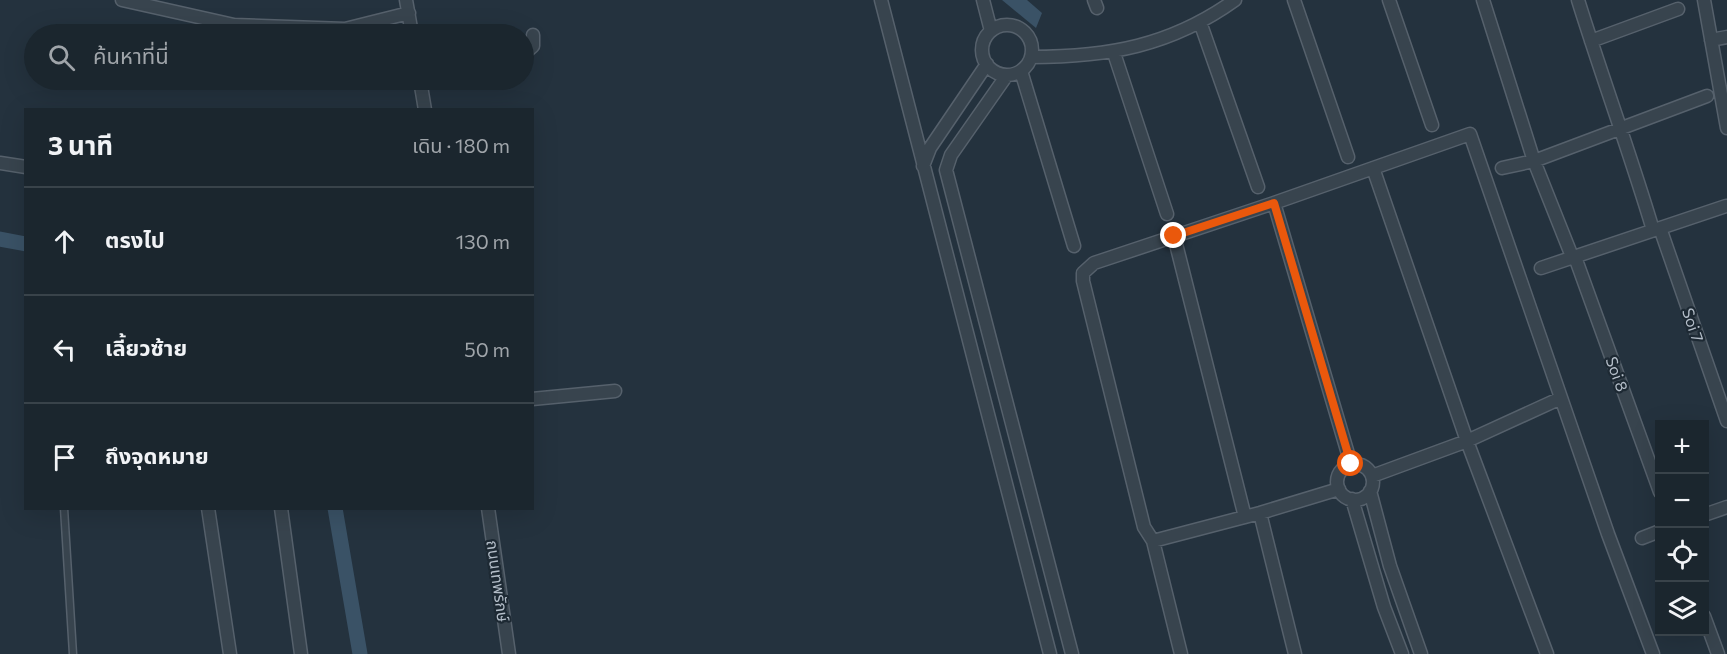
<!DOCTYPE html>
<html lang="th">
<meta charset="utf-8">
<style>
:root{--surface:#1b262e;--page:#28323a;--text:#f1f3f6;--muted:#a0a5aa;--line:#39434a}
body{margin:0;font-family:Commissioner,"Noto Sans Thai",sans-serif;background:var(--page);color:var(--text)}
.controls{position:absolute;right:18px;bottom:18px;display:grid;overflow:hidden;border-radius:0px;box-shadow:0 6px 24px #0002}
.controls button{width:54px;height:54px;display:grid;place-items:center;padding:0;border:0;border-bottom:2px solid var(--line);background:var(--surface);color:var(--text);font:30px sans-serif}
.stop{position:absolute;width:18px;height:18px;margin:-14px;border:4px solid #ea580c;border-radius:50%;background:#fff}
.stop.end{background:#ea580c;border-color:#fff;box-shadow:0 2px 6px #0008}
.list{margin:0;padding:0;list-style:none}
h2{display:flex;justify-content:space-between;align-items:center;height:78px;margin:0;padding:0 24px;font-size:26px}
h2 small{font-size:20px;font-weight:400;color:var(--muted)}
.list li{display:grid;grid-template-columns:39px 1fr auto;gap:18px;align-items:center;box-sizing:border-box;height:108px;padding:0 24px;border-top:2px solid var(--line)}
.list b{display:block;font-size:22px;white-space:nowrap}
.list em{font-size:20px;font-style:normal;color:var(--muted)}
.icon{flex:none;width:33px;height:33px;fill:none;stroke:currentColor;stroke-width:2;stroke-linecap:round;stroke-linejoin:round}
.map{position:relative;flex:none;width:1727px;height:654px;overflow:hidden}
.search{position:absolute;background:var(--surface);box-shadow:0 6px 24px #0002;left:24px;top:24px;width:510px;height:66px;display:flex;align-items:center;gap:15px;box-sizing:border-box;padding:0 21px;border-radius:33px;color:var(--muted);font-size:22px}
.panel{position:absolute;background:var(--surface);box-shadow:0 6px 24px #0002;left:24px;top:108px;width:510px;height:402px;border-radius:0px}
.map>svg:first-child{display:block}
.water{fill:#3a5266}
.lines{fill:none;stroke-linecap:round;stroke-linejoin:round}
.canal{stroke:#3a5266;stroke-width:15}
.lane-casing{stroke:#56616c;stroke-width:9}
.street-casing{stroke:#56616c;stroke-width:15}
.lane{stroke:#38444e;stroke-width:6}
.street{stroke:#38444e;stroke-width:12}
.route{stroke:#ea580c;stroke-width:8}
.labels{text-anchor:middle;stroke-width:4.5;stroke-linejoin:round;paint-order:stroke}
.street-label{font-size:16px;fill:#b4bec9;stroke:#1d2933}
</style>
<div class="map">
<svg width="1727" height="654" viewBox="0 0 1727 654">
<rect width="100%" height="100%" fill="#24323e"/>
<path class="water" d="M1002 0H1027L1042 13 1036 28Z"/>
<g class="lines">
<path class="canal" d="M0 239 26 244
M335 508 360 654"/>
<g class="lane-casing">
<path id="lane" d="M64 508 73 654"/>
</g>
<g class="street-casing">
<path id="street" d="M122 0 234 25 345 29 409 13
M406 0 412 34
M881 0 1050 654
M983 0 991 31
M1094 0 1097 8
M1294 0 1348 157
M1389 0 1432 125
M1483 0 1534 161 1573 259
M1578 0C1602 77 1630 153 1653 230
M1704 0 1727 128
M1200 22 1258 187
M982 50a25 25 0 1 1 50 0a25 25 0 1 1-50 0Z
M1711 40 1727 37
M1591 41 1678 9
M1114 53 1167 214
M524 54 533 46V35
M1031 57C1108 57 1171 46 1235 0
M1021 71 1074 246
M1007 75 951 155 946 170 1072 654
M420 80 425 110
M0 163 26 167
M923 166 930 148 987 64
M1373 168 1467 441 1547 654
M1502 168 1534 161 1707 96
M1274 203 1470 134 1608 534 1653 654
M1660 228 1727 421
M1174 236 1245 517
M1575 257 1660 492
M1541 268 1726 206
M532 399 615 391
M1337 482a18 18 0 1 1 36 0a18 18 0 1 1-36 0Z
M1372 476 1467 441 1561 398
M1370 491 1390 566 1421 654
M1352 499 1384 607 1402 654
M208 508 230 654
M281 508 301 654
M488 508 509 654
M1260 513 1295 654
M1704 515 1727 507
M1642 538 1660 531
M1153 541 1144 527 1083 281V273L1094 263 1274 203 1351 464
M1704 616 1718 654
M1181 654 1153 541 1260 513 1339 489"/>
</g>
<use href="#lane" class="lane"/>
<use href="#street" class="street"/>
</g>
<g class="lines">
<path class="route" d="M1174 236 1274 203 1351 464"/>
</g>
<g class="labels">
<g class="street-label">
<text transform="translate(1693 325) rotate(71)" y="6">Soi 7</text>
<text transform="translate(1617 374) rotate(70)" y="6">Soi 8</text>
<text transform="translate(498 581) rotate(82)" y="6">ถนนเทพรักษ์</text>
</g>
</g>
</svg>
<div class="controls">
<button>+</button>
<button>−</button>
<button><svg class="icon" aria-label="locate" viewBox="0 0 24 24"><circle cx="12" cy="12" r="6"/><path d="M12 2v4M12 18v4M2 12h4M18 12h4"/></svg></button>
<button><svg class="icon" aria-label="layers" viewBox="0 0 24 24"><path d="M12 4l9 5-9 5-9-5zM3 14l9 5 9-5"/></svg></button>
</div>
<div class="stop" style="left:1351px;top:464px"></div>
<div class="stop end" style="left:1174px;top:236px"></div>
<div class="search"><svg class="icon" aria-label="search" viewBox="0 0 24 24"><circle cx="10" cy="10" r="6"/><path d="M15 15l6 6"/></svg>ค้นหาที่นี่</div>
<section class="panel">
<h2>3 นาที<small>เดิน · 180 m</small></h2>
<ul class="list">
<li><svg class="icon" aria-label="ahead" viewBox="0 0 24 24"><path d="M12 20V5M6 11l6-6 6 6"/></svg><div><b>ตรงไป</b></div><em>130 m</em></li>
<li><svg class="icon" aria-label="left" viewBox="0 0 24 24"><path d="M17 20v-9H6M10 6l-5 5 5 5"/></svg><div><b>เลี้ยวซ้าย</b></div><em>50 m</em></li>
<li><svg class="icon" aria-label="arrive" viewBox="0 0 24 24"><path d="M6 21V4h12l-3 4 3 4H6"/></svg><div><b>ถึงจุดหมาย</b></div></li>
</ul>
</section>
</div>
